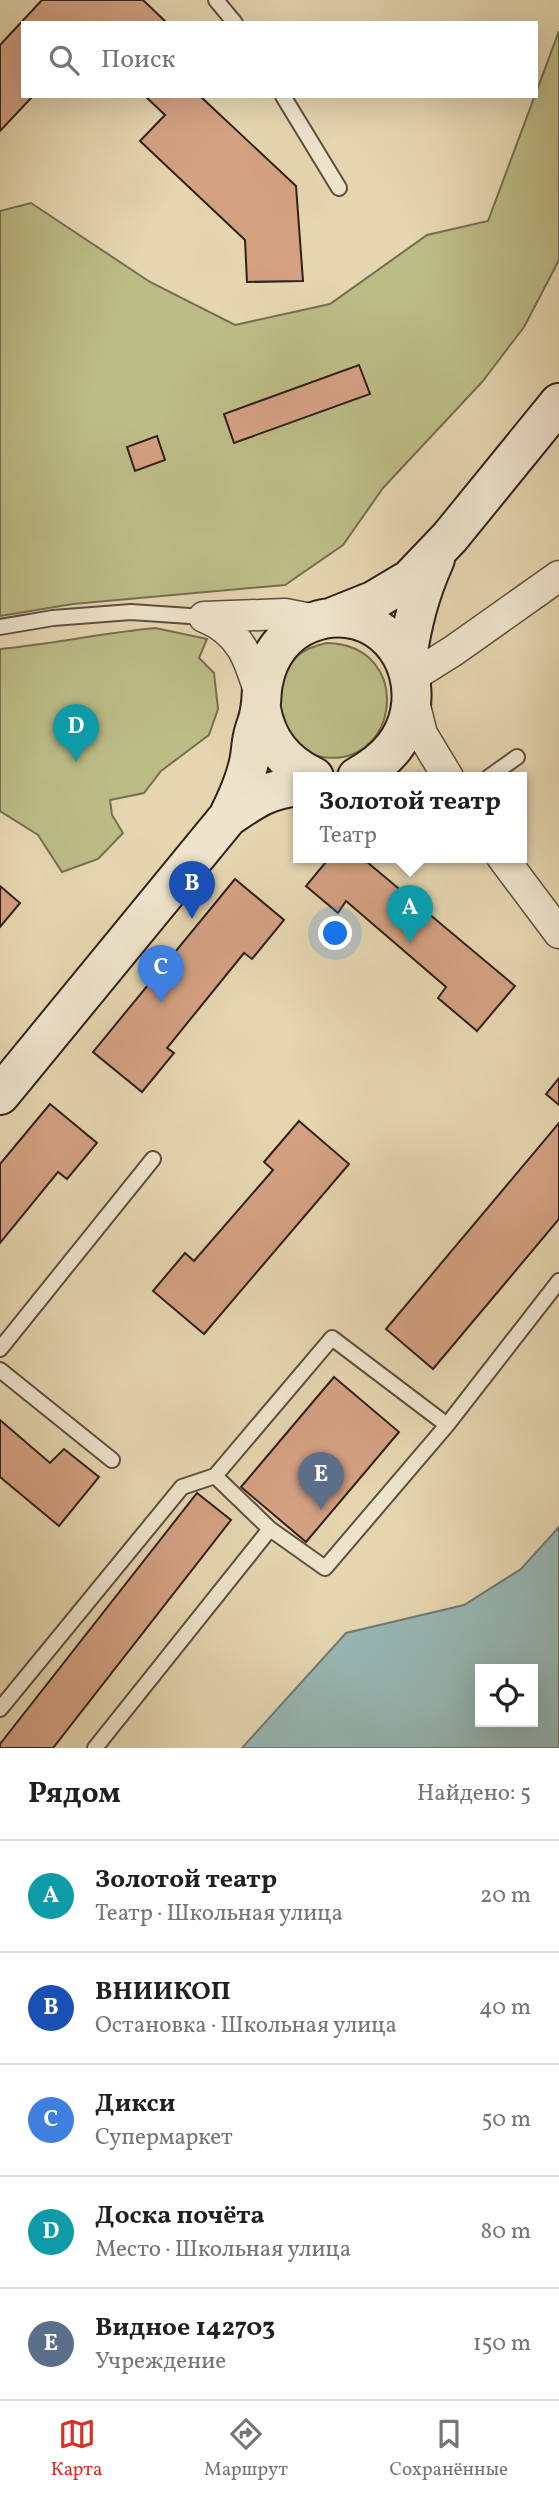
<!DOCTYPE html>
<html lang="ru">
<meta charset="utf-8">
<style>
:root{--surface:#fff;--page:#f6f6f6;--text:#202124;--muted:#757577;--line:#e0e0e0;--accent:#d93025}
body{margin:0;font-family:Vollkorn,serif;background:var(--page);color:var(--text)}
.controls{position:absolute;right:21px;bottom:21px;display:grid;overflow:hidden;border-radius:0px;box-shadow:0 7px 28px #0002}
.controls button{width:63px;height:63px;display:grid;place-items:center;padding:0;border:0;border-bottom:2px solid var(--line);background:var(--surface);color:var(--text);font:35px sans-serif}
.you{position:absolute;left:336px;top:934px;width:24px;height:24px;margin:-18px;border:5px solid #fff;border-radius:50%;background:#1a73e8;box-shadow:0 0 0 10px #1a73e833}
.badge{display:grid;place-items:center;width:46px;height:46px;border-radius:50%;background:var(--accent);color:#fff;font-size:23px;font-weight:700}
.pin{position:absolute;translate:-50% -58px;filter:drop-shadow(0 2px 4px #0008)}
.pin::after{content:'';position:absolute;top:37px;width:24px;height:21px;background:inherit;clip-path:polygon(0 0,100% 0,50% 100%)}
.popup{position:absolute;left:293px;top:772px;width:234px;height:91px;box-sizing:border-box;display:grid;place-content:center;border-radius:0px;background:var(--surface);filter:drop-shadow(0 2px 5px #0005);font-size:23px;white-space:nowrap;color:var(--muted)}
.popup b{font-size:26px;color:var(--text)}
.popup::after{content:'';position:absolute;left:50%;top:100%;margin-left:-14px;border:14px solid transparent;border-top-color:var(--surface)}
.list{margin:0;padding:0;list-style:none}
h2{display:flex;justify-content:space-between;align-items:center;height:91px;margin:0;padding:0 28px;font-size:30px}
h2 small{font-size:23px;font-weight:400;color:var(--muted)}
.list li{display:grid;grid-template-columns:46px 1fr auto;gap:21px;align-items:center;box-sizing:border-box;height:112px;padding:0 28px;border-top:2px solid var(--line)}
.list b{display:block;font-size:26px;white-space:nowrap}
.list p{margin:0;font-size:23px;white-space:nowrap;color:var(--muted)}
.list em{font-size:23px;font-style:normal;color:var(--muted)}
.icon{flex:none;width:38px;height:38px;fill:none;stroke:currentColor;stroke-width:2;stroke-linecap:round;stroke-linejoin:round}
.map{position:relative;flex:none;width:559px;height:1748px;overflow:hidden}
.search{position:absolute;background:var(--surface);box-shadow:0 7px 28px #0002;left:21px;right:21px;top:21px;height:77px;display:flex;align-items:center;gap:18px;box-sizing:border-box;padding:0 24px;border-radius:0px;color:var(--muted);font-size:26px}
.sheet{height:651px;background:var(--surface)}
nav{display:flex;justify-content:space-around;align-items:center;box-sizing:border-box;height:98px;border-top:2px solid var(--line);background:var(--surface);font-size:19px;color:var(--muted)}
nav a{display:grid;justify-items:center;gap:4px}
nav .on{color:var(--accent)}
.map>svg:first-child{display:block}
.green{fill:#bcbc86;stroke:#766e50;stroke-width:2}
.water{fill:#98b7b4;stroke:#6f7b77;stroke-width:2;fill-rule:evenodd}
.building{fill:#d4a183;stroke:#31211b;stroke-width:2}
.lines{fill:none;stroke-linecap:round;stroke-linejoin:round}
.service-casing{stroke:#5e4e40;stroke-width:18}
.minor-casing{stroke:#5e4e40;stroke-width:33}
.secondary-casing{stroke:#31211b;stroke-width:42}
.service{stroke:#eee4cc;stroke-width:14}
.minor{stroke:#eee4cc;stroke-width:30}
.secondary{stroke:#eee4cc;stroke-width:38}
</style>
<div class="map">
<svg width="559" height="1748" viewBox="0 0 559 1748">
<rect width="100%" height="100%" fill="#e5d6b0"/>
<filter id="stains"><feTurbulence type="fractalNoise" baseFrequency=".00286" numOctaves="4"/><feColorMatrix values="0 0 0 0 .2 0 0 0 0 .09 0 0 0 0 .02 0 0 0 .5 -.17"/></filter>
<radialGradient id="worn" r=".72"><stop offset=".6" stop-color="#630" stop-opacity="0"/><stop offset="1" stop-color="#630" stop-opacity=".3"/></radialGradient>
<path class="green" d="M559 31V260L524 327 482 382 383 488 343 545 285 585 73 604 0 616V211L31 203 150 282 235 325 330 304 427 235 488 221Z
M155 628 207 639 199 658 214 673 218 709 209 735 161 771 144 793 110 800 112 815 123 833 98 859 62 872 38 835 0 811V649C52 644 103 633 155 628Z
M327 643C415 645 400 769 322 757 313 756 298 750 293 743 285 731 280 713 273 699 288 669 290 650 327 643Z"/>
<path class="water" d="M559 1527V1748H242L346 1633 464 1605 521 1569ZM480 1669H533V1722H480Z"/>
<path class="building" d="M42 0H143L167 23H23V96H33L0 131V45Z
M145 96H200L296 186 303 281 247 282 245 240 140 141 165 115Z
M359 365 370 394 234 443 224 414Z
M157 436 165 460 135 471 127 447Z
M330 857H361L515 986 477 1031 438 998 446 987 346 901 338 913 306 886Z
M235 879 284 920 252 959 244 953 167 1048 174 1053 142 1092 93 1052Z
M0 886 20 903 0 927Z
M559 1078V1105L546 1094Z
M50 1104 97 1143 67 1179 58 1172 0 1243V1164Z
M299 1121 349 1164 204 1334 153 1291 185 1253 194 1261 273 1170 264 1162Z
M559 1123V1219L433 1369 386 1329Z
M334 1377 399 1432 306 1542 241 1487Z
M0 1420 50 1463 64 1449 99 1477 59 1526 0 1477Z
M197 1493 231 1520 53 1748H0V1744Z"/>
<g class="lines">
<g class="service-casing">
<path id="service" d="M216 0 235 23
M283 96 339 188
M0 627 53 618 131 612 204 617
M489 777 517 757
M0 1349 153 1159
M0 1370 112 1460
M215 1476 270 1529 325 1568 447 1425 559 1281
M0 1709 182 1487 215 1476 332 1338 447 1425
M95 1748 270 1529"/>
</g>
<g class="minor-casing">
<path id="minor" d="M204 617 285 614 316 620
M204 617C242 632 250 661 261 698
M410 678 453 651 559 576
M413 698 422 734 448 777
M502 857 559 933"/>
</g>
<g class="secondary-casing">
<path id="secondary" d="M333 617 373 601 410 579 450 537 559 403
M406 663C412 624 419 595 435 559
M261 709C267 741 284 763 314 777
M228 817C255 799 264 791 298 786
M0 1095 228 817C237 799 245 782 249 762 251 754 251 744 253 736 255 727 259 719 260 710 262 701 261 692 263 683 268 656 284 633 310 623 325 617 342 616 357 620 411 635 428 704 394 747 384 760 371 769 357 777"/>
</g>
<use href="#service" class="service"/>
<use href="#minor" class="minor"/>
<use href="#secondary" class="secondary"/>
</g>
<rect width="100%" height="100%" filter="url(#stains)"/>
<rect width="100%" height="100%" fill="url(#worn)"/>
</svg>
<div class="controls">
<button><svg class="icon" aria-label="locate" viewBox="0 0 24 24"><circle cx="12" cy="12" r="6"/><path d="M12 2v4M12 18v4M2 12h4M18 12h4"/></svg></button>
</div>
<div class="you"></div>
<div class="pin badge" style="left:410px;top:943px;background:#0f9aa8">A</div>
<div class="popup"><b>Золотой театр</b>Театр</div>
<div class="pin badge" style="left:192px;top:919px;background:#1a4fb4">B</div>
<div class="pin badge" style="left:161px;top:1003px;background:#3f7fe0">C</div>
<div class="pin badge" style="left:76px;top:762px;background:#0f9aa8">D</div>
<div class="pin badge" style="left:321px;top:1510px;background:#5c6f8a">E</div>
<div class="search"><svg class="icon" aria-label="search" viewBox="0 0 24 24"><circle cx="10" cy="10" r="6"/><path d="M15 15l6 6"/></svg>Поиск</div>
</div>
<section class="sheet">
<h2>Рядом<small>Найдено: 5</small></h2>
<ul class="list">
<li><span class="badge" style="background:#0f9aa8">A</span><div><b>Золотой театр</b><p>Театр · Школьная улица</p></div><em>20 m</em></li>
<li><span class="badge" style="background:#1a4fb4">B</span><div><b>ВНИИКОП</b><p>Остановка · Школьная улица</p></div><em>40 m</em></li>
<li><span class="badge" style="background:#3f7fe0">C</span><div><b>Дикси</b><p>Супермаркет</p></div><em>50 m</em></li>
<li><span class="badge" style="background:#0f9aa8">D</span><div><b>Доска почёта</b><p>Место · Школьная улица</p></div><em>80 m</em></li>
<li><span class="badge" style="background:#5c6f8a">E</span><div><b>Видное 142703</b><p>Учреждение</p></div><em>150 m</em></li>
</ul>
</section>
<nav>
<a class="on"><svg class="icon" aria-label="map" viewBox="0 0 24 24"><path d="M3 6l6-2 6 2 6-2v14l-6 2-6-2-6 2zM9 4v14M15 6v14"/></svg>Карта</a>
<a><svg class="icon" aria-label="directions" viewBox="0 0 24 24"><path d="M12 3l9 9-9 9-9-9zM9 14v-3h6M13 9l2 2-2 2"/></svg>Маршрут</a>
<a><svg class="icon" aria-label="saved" viewBox="0 0 24 24"><path d="M7 4h10v16l-5-4-5 4z"/></svg>Сохранённые</a>
</nav>
